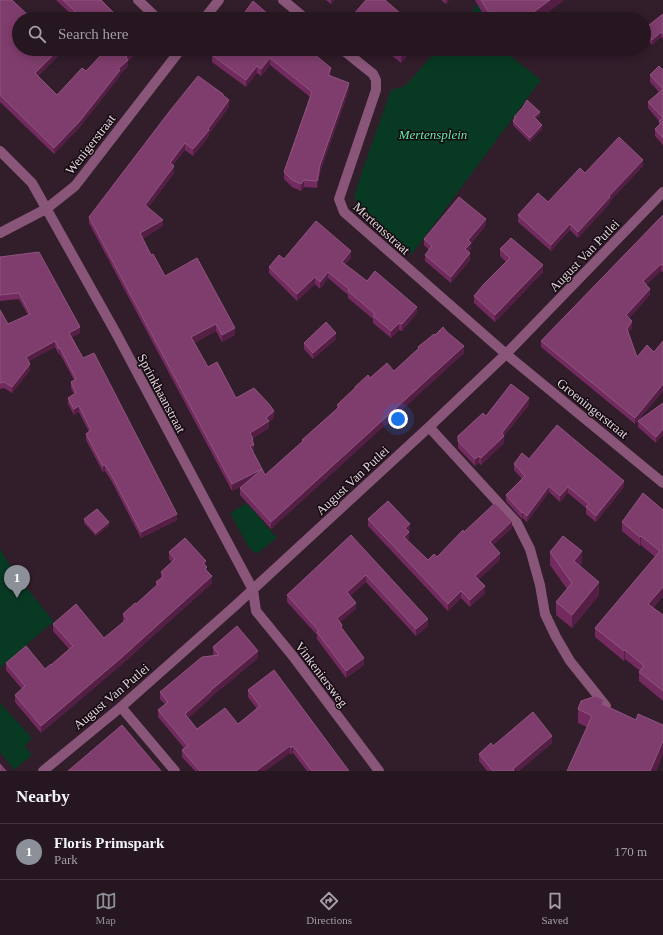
<!DOCTYPE html>
<style>
:root{--surface:#261620;--page:#2e1f29;--text:#f1f3f6;--muted:#a49fa5;--line:#42353e;--accent:#8c9099}
body{margin:0;font-family:Georgia,serif;background:var(--page);color:var(--text)}
.you{position:absolute;left:398px;top:419px;width:14px;height:14px;margin:-10px;border:3px solid #fff;border-radius:50%;background:#1a73e8;box-shadow:0 0 0 6px #1a73e833}
.badge{display:grid;place-items:center;width:26px;height:26px;border-radius:50%;background:var(--accent);color:#fff;font-size:13px;font-weight:700}
.pin{position:absolute;translate:-50% -33px;filter:drop-shadow(0 1px 2px #0008)}
.pin::after{content:'';position:absolute;top:21px;width:14px;height:12px;background:inherit;clip-path:polygon(0 0,100% 0,50% 100%)}
.list{margin:0;padding:0;list-style:none}
h2{display:flex;justify-content:space-between;align-items:center;height:52px;margin:0;padding:0 16px;font-size:17px}
h2 small{font-size:13px;font-weight:400;color:var(--muted)}
.list li{display:grid;grid-template-columns:26px 1fr auto;gap:12px;align-items:center;box-sizing:border-box;height:56px;padding:0 16px;border-top:1px solid var(--line)}
.list b{display:block;font-size:15px;white-space:nowrap}
.list p{margin:0;font-size:13px;white-space:nowrap;color:var(--muted)}
.list em{font-size:13px;font-style:normal;color:var(--muted)}
.icon{flex:none;width:22px;height:22px;fill:none;stroke:currentColor;stroke-width:2;stroke-linecap:round;stroke-linejoin:round}
.map{position:relative;flex:none;width:663px;height:771px;overflow:hidden}
.search{position:absolute;background:var(--surface);box-shadow:0 2px 10px #0003;left:12px;right:12px;top:12px;height:44px;display:flex;align-items:center;gap:10px;box-sizing:border-box;padding:0 14px;border-radius:22px;color:var(--muted);font-size:15px}
.sheet{height:108px;background:var(--surface)}
nav{display:flex;justify-content:space-around;align-items:center;box-sizing:border-box;height:56px;border-top:1px solid var(--line);background:var(--surface);font-size:11px;color:var(--muted)}
nav a{display:grid;justify-items:center;gap:2px}
nav .on{color:var(--accent)}
.map>svg:first-child{display:block}
.green{fill:#083923}
.lines{fill:none;stroke-linecap:round;stroke-linejoin:round}
.minor{stroke:#895578;stroke-width:10}
.wall{fill:#732b5f}
.shaded-wall{fill:#541e45}
.building{fill:#7f3d6d;stroke:#8f557e}
.labels{text-anchor:middle;stroke-width:3;stroke-linejoin:round;paint-order:stroke}
.park-label{font-size:13px;font-style:italic;fill:#61eda7;stroke:#140a10}
.street-label{font-size:13px;fill:#e2d4dc;stroke:#140a10}
</style>
<div class="map">
<svg width="663" height="771" viewBox="0 0 663 771">
<rect width="100%" height="100%" fill="#321d2b"/>
<path class="green" d="M478 4 486 19H465Z
M438 49H505L513 58 541 80 412 254 357 207 354 197 362 171 391 90C396 88 402 88 406 85Z
M247 503 277 538 258 553 254 552 249 548 230 513Z
M0 549 15 573 54 622 48 626 0 668Z
M0 703 32 738 25 746 32 755 14 770 0 752Z"/>
<g class="lines">
<path class="minor" d="M138 0 158 19
M283 0 306 19
M204 19 219 0
M342 49 373 74 376 80V90L339 199 344 212 506 354 663 483
M0 151 32 183 116 333 253 590 256 611 292 655 379 771
M0 233 46 209 75 186 181 49
M429 427 517 523 530 549 540 585 545 614 556 637 570 661 606 706
M121 707 175 771
M43 771 121 707 236 605 429 427 506 354 663 192"/>
</g>
<path class="wall" d="M0 0 60 49V54L38 76 57 95 86 71 103 53 99 49H140L128 61V66L120 74V76L79 128 54 154 0 102Z
M56 0H101L120 19H76Z
M326 0H334L331 4Z
M441 0H449L446 4Z
M475 0H564L539 19H486Z
M663 14V39L661 37 652 45 644 36V29Z
M353 15 407 19H353Z
M308 49 331 75 330 76 349 90 320 172 317 188 304 187 301 191 292 187 284 179V172L310 97 270 65 261 76 257 73 246 87 212 62V55Z
M384 49H412L401 63Z
M663 70V145L655 136V129L659 125V121L648 108V102L659 92 650 82V75Z
M223 96 229 107 209 134V136L193 156 185 150 173 165 174 173 148 208 163 226 142 239 151 255 165 276 235 335 222 342 216 331 194 343 208 367 236 398 274 418 269 422V428L253 438 254 451 253 452 265 475 302 442V440L337 409V405L355 389V387L370 378 394 371 418 349V347L435 335 464 353 271 529 240 495V488L246 484 232 491 89 223V217Z
M540 115 536 119 542 129 530 142 513 125V121L514 119V117Z
M643 166 610 201V203L578 238 570 230 551 251 518 222V215L548 202 585 173Z
M663 215V272L661 271 646 285 650 295 629 318 632 328 628 333 637 357 654 352 663 341V391L635 424 541 347V341Z
M486 225 471 244V249L468 252 470 260 451 283 425 261V255L429 250 424 245V239Z
M500 249 543 272 495 322 474 303V296L506 262 500 256Z
M0 257 80 333 72 337 83 358 177 520 141 538 112 482 105 471 103 472 86 440V434L89 432 79 412 74 415 68 404V398L74 394 71 388V382L74 380 60 354 59 355 55 347 28 361 30 370 12 393 4 388 0 389V310L8 324 28 315 19 299 0 301Z
M351 258 345 264 367 281 417 313 402 331 399 330 391 338 373 323V319L348 298V295L328 278 320 289 315 284 297 301 269 273V267L284 259Z
M336 339 313 359 304 349V343Z
M663 403 656 443 638 427V421Z
M529 405 504 436V443L481 465 479 463 475 466 458 448V436L486 416Z
M529 459 624 487 596 522 586 514V508L568 493 560 502 549 492 527 522 523 518 522 519 506 501V495L522 479 514 470V464Z
M663 510V596L653 608 663 615V701L639 681V672L640 671 625 659 624 661 595 637V628L655 557 641 545 640 546 622 531V522Z
M84 519 109 525 96 536 84 523Z
M368 519 410 531 409 532V539L407 540 428 560 437 557 464 532 512 528 493 545 500 560 478 579 485 593 470 607 461 598 448 611 368 526Z
M351 535 428 626 416 636 366 582 350 596 356 609 340 622 342 629 364 665 346 678 317 639V635L287 602V595Z
M169 552 206 566 207 572 212 583 121 665 41 733 15 702V695L22 689 6 670V663L45 669 51 665 69 649 53 631V624L104 638 124 622 123 620V614L136 604 156 586V582L161 578V572L172 562 169 559Z
M550 552 582 563 580 566 599 595 572 628 556 615V602L567 589 550 565Z
M213 647 258 658 211 697V698L188 718 197 729 238 724 257 709 248 697V690L349 771H307L293 753 291 755 290 753 265 771H195L182 757V750L184 748 158 717V710L165 704 160 699V692L214 655 213 654Z
M604 705 636 720 663 725V754L656 771H567L587 727 578 723V709Z
M552 743 519 771H487L479 761V754L493 746Z"/>
<path class="shaded-wall" d="M331 0H334L331 4Z
M446 0H449L446 4Z
M550 0H564L539 19H524Z
M661 32V37L652 45V40Z
M59 49H60V54L35 79V73Z
M134 49H140L128 61V66L120 74V76L79 128 54 154V148L118 69 126 57Z
M406 49H412L401 63V56Z
M270 58V65L261 76V69Z
M257 66V73L246 87V80Z
M331 68V75L328 82V75Z
M349 83V90L320 172 317 188V181L320 165Z
M229 100V107L209 134V136L193 156V149Z
M540 112V115L534 121V117Z
M542 125V129L530 142V138Z
M185 143V150L170 169V163Z
M643 160V166L610 201V203L578 238V232L609 196Z
M174 166V173L145 212V205Z
M304 180V187L301 191V184Z
M486 219V225L471 244V249L465 256V249L468 240Z
M163 220V226L140 240V233Z
M570 224V230L551 251V245Z
M351 251V258L342 268V262Z
M470 253V260L451 283V277Z
M661 264V271L643 288V281Z
M543 265V272L495 322V315Z
M328 272V278L320 289V282Z
M315 277V284L297 301V294Z
M650 289V295L626 322V315Z
M417 307V313L402 331V324Z
M632 321V328L627 335V329Z
M399 323V330L391 338V331Z
M216 324V331L191 344V337Z
M80 327V333L69 339V333Z
M235 328V335L222 342V335Z
M336 333V339L313 359V353Z
M55 341V347L26 363V357Z
M464 346V353L271 529V522Z
M60 348V354L59 355V349Z
M30 364V370L12 393V387Z
M663 384V391L635 424V418Z
M529 398V405L504 436V443L481 465V458Z
M79 406V412L74 415V409Z
M274 411V418L269 422V428L250 440V433Z
M663 429V435L656 443V437Z
M253 439 254 451 250 453V446L252 440Z
M479 456V463L475 466V459Z
M105 465V471L103 472V466Z
M262 469V475L232 491V484Z
M624 481V487L596 522V516Z
M549 486V492L527 522V516Z
M568 487V493L560 502V496Z
M523 512V518L522 519V513Z
M177 514V520L141 538V532Z
M512 521V528L490 548V542Z
M109 522V525L96 536V533Z
M410 524V531L409 532V539L404 544V537L405 528Z
M641 536V545L640 546V537Z
M582 551V563L574 573V561Z
M500 553V560L475 583V576Z
M206 561V568L203 563Z
M366 575V582L347 599V592Z
M212 576V583L121 665 41 733V726Z
M599 582V595L572 628V615Z
M485 586V593L470 607V600Z
M663 587V596L648 613V604Z
M461 591V598L448 611V604Z
M356 603V609L337 625V618Z
M428 619V626L416 636V629Z
M625 650V659L624 661V651Z
M258 651V658L211 697V698L185 721V714L210 691Z
M364 658V665L346 678V671Z
M552 736V743L519 771H513V769Z
M663 741V754L656 771H650Z
M290 746V753L265 771H256Z
M293 746V753L291 755V748Z"/>
<path class="building" d="M0 0H12L32 19H19V49H59L35 73 57 95 82 68 86 71 106 50 105 49H134L126 57 128 60 118 69 120 70 79 122 54 148 0 95Z
M63 0H101L120 19H83Z
M366 0H385L407 19H357L353 15Z
M481 0H550L524 19H493Z
M253 1 269 15V16L273 19H240Z
M663 14V34L661 32 652 40 644 31V29Z
M216 49H308L331 68 328 75 349 83 320 165 317 181 304 180 301 184 292 180 284 172 312 92 270 58 261 69 257 66 246 80 212 55Z
M392 49H406L401 56Z
M659 66 663 70V138L655 129 661 123 659 121 663 118 648 102 663 89 650 75Z
M198 76 223 94V95L229 100 208 129 209 130 193 149 185 143 170 163 174 166 145 205 163 220 140 233 151 255 153 254 165 276 197 258 235 328 222 335 216 324 191 337 208 367 217 362 236 398 254 388 269 404 274 411 266 418 269 421 250 433 253 439 252 440 254 445 250 446 262 469 232 484 89 217 169 112Z
M527 100 540 112 534 117 542 125 530 138 513 121 515 118 514 117 523 107Z
M619 137 643 160 609 196 610 197 578 232 570 224 551 245 518 215 538 193 548 202 580 168 585 173Z
M459 197 486 219 468 240 471 243 465 249 470 253 451 277 425 255 432 246 424 239Z
M663 215V266L661 264 643 281 650 289 626 315 632 321 627 329 637 357 647 345 654 352 663 341V384L635 418 541 341Z
M316 221 351 251 342 262 367 281 375 271 417 307 402 324 399 323 391 331 373 316 375 314 348 291 349 289 328 272 320 282 315 277 297 294 269 267 279 255 284 259Z
M511 238 543 265 495 315 474 296 483 285 510 258 500 249Z
M39 252 80 327 69 333 83 358 94 353 177 514 141 532 112 476 105 465 103 466 86 434 91 430 79 406 74 409 68 398 76 393 71 382 76 379 60 348 59 349 55 341 26 357 30 364 12 387 4 382 0 383V310L8 324 30 314 19 293 0 295V257Z
M326 322 336 333 313 353 304 343Z
M443 327 447 332 464 346 271 522 240 488 262 469 265 475 303 441 302 440 339 407 337 405 355 388V387L368 375 370 378 387 363 394 371 419 348 418 347 434 334 435 335Z
M511 384 529 398 502 433 504 436 481 458 479 456 475 459 458 441V436L483 413 486 416Z
M663 403V429L656 437 638 421Z
M557 425 624 481 596 516 586 507 589 504 568 487 560 496 549 486 527 516 523 512 522 513 506 495 525 476 514 464 522 453 529 459Z
M643 493 663 510V587L648 604 663 615V691L639 672 644 666 625 650 624 651 595 628 660 551 641 536 640 537 622 522Z
M388 501 410 524 405 528 409 532 404 537 428 560 434 554 437 557 463 530 464 532 495 503 512 521 490 542 500 553 475 576 485 586 470 600 461 591 448 604 368 519Z
M97 509 109 522 96 533 84 519Z
M351 535 428 619 416 629 366 575 347 592 356 603 337 618 342 625 341 627 364 658 346 671 317 632 319 631 287 595Z
M563 536 582 551 574 561 599 582 572 615 556 602 572 583 550 552Z
M185 538 206 561 203 563 207 567 205 569 212 576 121 658 41 726 15 695 25 686 6 663 26 646 45 669 51 664V665L73 646 53 624 76 604 104 638 127 619 123 614 135 603 136 604 158 584 156 582 164 576 161 572 175 559 169 552Z
M237 626 258 651 210 691H211L185 714 197 729 225 708 238 724 260 706 248 690 274 670 349 771H312L293 746 291 748 290 746 256 771H200L182 750 188 746 158 710 168 702 160 692 202 657 219 655 213 647Z
M596 696 604 700 602 704 636 720 638 714 663 725V741L650 771H567L592 716 578 709 581 701Z
M533 712 552 736 513 769 514 771H493L479 754 491 743 493 746Z
M122 725 161 771H68Z
M0 764 6 771H0Z"/>
<g class="labels">
<g class="park-label">
<text x="433" y="139">Mertensplein</text>
</g>
<g class="street-label">
<text transform="translate(90 144) rotate(-52)" y="5">Wenigerstraat</text>
<text transform="translate(382 228) rotate(42)" y="5">Mertensstraat</text>
<text transform="translate(584 255) rotate(-46)" y="5">August Van Putlei</text>
<text transform="translate(162 393) rotate(62)" y="5">Sprinkhaanstraat</text>
<text transform="translate(593 408) rotate(39)" y="5">Groeningerstraat</text>
<text transform="translate(352 480) rotate(-43)" y="5">August Van Putlei</text>
<text transform="translate(322 674) rotate(53)" y="5">Vinkeniersweg</text>
<text transform="translate(111 696) rotate(-40)" y="5">August Van Putlei</text>
</g>
</g>
</svg>
<div class="you"></div>
<div class="pin badge" style="left:17px;top:598px">1</div>
<div class="search"><svg class="icon" aria-label="search" viewBox="0 0 24 24"><circle cx="10" cy="10" r="6"/><path d="M15 15l6 6"/></svg>Search here</div>
</div>
<section class="sheet">
<h2>Nearby<small></small></h2>
<ul class="list">
<li><span class="badge">1</span><div><b>Floris Primspark</b><p>Park</p></div><em>170 m</em></li>
</ul>
</section>
<nav>
<a class="on"><svg class="icon" aria-label="map" viewBox="0 0 24 24"><path d="M3 6l6-2 6 2 6-2v14l-6 2-6-2-6 2zM9 4v14M15 6v14"/></svg>Map</a>
<a><svg class="icon" aria-label="directions" viewBox="0 0 24 24"><path d="M12 3l9 9-9 9-9-9zM9 14v-3h6M13 9l2 2-2 2"/></svg>Directions</a>
<a><svg class="icon" aria-label="saved" viewBox="0 0 24 24"><path d="M7 4h10v16l-5-4-5 4z"/></svg>Saved</a>
</nav>
